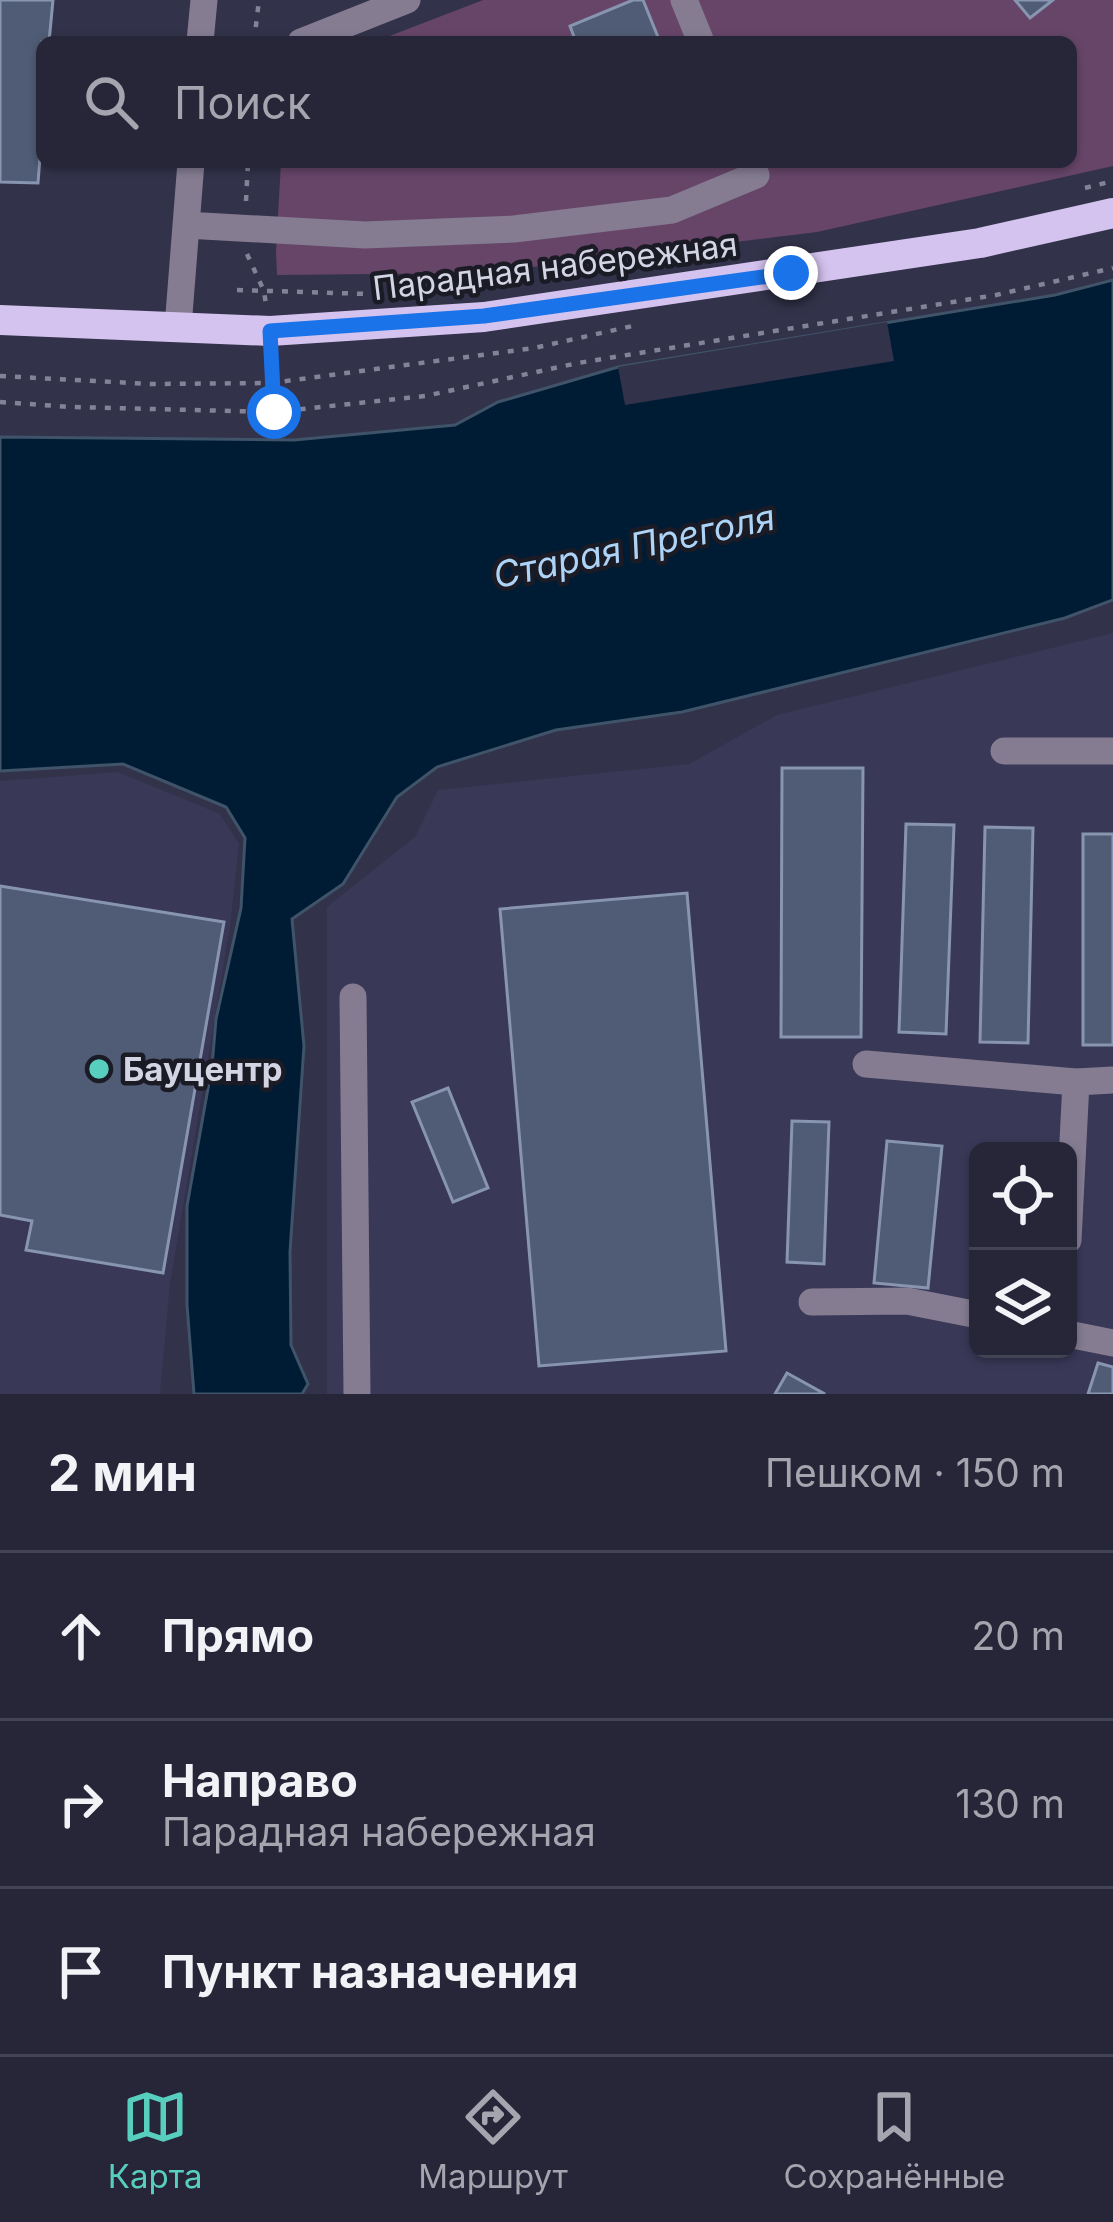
<!DOCTYPE html>
<html lang="ru">
<meta charset="utf-8">
<style>
:root{--surface:#262638;--page:#323243;--text:#f1f3f6;--muted:#a4a5ae;--line:#424353;--accent:#58cebf}
body{margin:0;font-family:Inter,sans-serif;background:var(--page);color:var(--text)}
.controls{position:absolute;right:36px;bottom:36px;display:grid;overflow:hidden;border-radius:18px;box-shadow:0 3px 9px #0004}
.controls button{width:108px;height:108px;display:grid;place-items:center;padding:0;border:0;border-bottom:3px solid var(--line);background:var(--surface);color:var(--text);font:60px sans-serif}
.stop{position:absolute;width:36px;height:36px;margin:-27px;border:9px solid #1a73e8;border-radius:50%;background:#fff}
.stop.end{background:#1a73e8;border-color:#fff;box-shadow:0 3px 12px #0008}
.list{margin:0;padding:0;list-style:none}
h2{display:flex;justify-content:space-between;align-items:center;height:156px;margin:0;padding:0 48px;font-size:51px}
h2 small{font-size:39px;font-weight:400;color:var(--muted)}
.list li{display:grid;grid-template-columns:78px 1fr auto;gap:36px;align-items:center;box-sizing:border-box;height:168px;padding:0 48px;border-top:3px solid var(--line)}
.list b{display:block;font-size:45px;white-space:nowrap}
.list p{margin:0;font-size:39px;white-space:nowrap;color:var(--muted)}
.list em{font-size:39px;font-style:normal;color:var(--muted)}
.icon{flex:none;width:66px;height:66px;fill:none;stroke:currentColor;stroke-width:2;stroke-linecap:round;stroke-linejoin:round}
.map{position:relative;flex:none;width:1113px;height:1394px;overflow:hidden}
.search{position:absolute;background:var(--surface);box-shadow:0 3px 9px #0004;left:36px;right:36px;top:36px;height:132px;display:flex;align-items:center;gap:30px;box-sizing:border-box;padding:0 42px;border-radius:18px;color:var(--muted);font-size:45px}
.sheet{height:660px;background:var(--surface)}
nav{display:flex;justify-content:space-around;align-items:center;box-sizing:border-box;height:168px;border-top:3px solid var(--line);background:var(--surface);font-size:33px;color:var(--muted)}
nav a{display:grid;justify-items:center;gap:6px}
nav .on{color:var(--accent)}
.map>svg:first-child{display:block}
.built{fill:#393857;fill-rule:evenodd}
.green{fill:#664569}
.water{fill:#001c34;stroke:#3f5369;stroke-width:3}
.pier{fill:#32324a}
.building{fill:#505c75;stroke:#8895b0;stroke-width:3}
.lines{fill:none;stroke-linecap:round;stroke-linejoin:round}
.path{stroke:#828397;stroke-width:4.5;stroke-dasharray:6 9;stroke-linecap:butt}
.minor{stroke:#857c92;stroke-width:27}
.major{stroke:#d5c3ef;stroke-width:30}
.route{stroke:#1a73e8;stroke-width:15}
.poi-dot{fill:#58cebf;stroke:#1b1b26;stroke-width:4.5}
.labels{text-anchor:middle;stroke-width:9;stroke-linejoin:round;paint-order:stroke}
.street-label{font-size:33px;fill:#d3d4e4;stroke:#1b1b26}
.poi-label{font-size:33px;font-weight:bold;fill:#d3d4e4;stroke:#1b1b26;text-anchor:start}
.water-label{font-size:36px;font-style:italic;fill:#add4f6;stroke:#1b1b26}
</style>
<div class="map">
<svg width="1113" height="1394" viewBox="0 0 1113 1394">
<rect width="100%" height="100%" fill="#32324a"/>
<path class="built" d="M1113 633V1394H327V907L415 837 438 790 689 764 777 715ZM978 1151H1068V1349H978Z
M118 772 220 814 239 844 230 927 170 1284 160 1394H0V781Z"/>
<path class="green" d="M483 0H1113V166L817 232 483 273 277 275 276 251 281 162H1071V42H374Z"/>
<path class="water" d="M1113 280V600L1065 618 682 712 556 730 437 767 397 797 343 884 292 919 304 1046 290 1252 291 1345 308 1384 302 1394H194L187 1305V1206L212 1066 216 1019 241 908 245 838 226 807 123 764 0 771V437L294 440 455 425 498 402 618 367 1055 295Z"/>
<path class="pier" d="M887 322 894 361 625 405 618 367Z"/>
<path class="building" d="M0 0H53L49 42H42V131L38 183 0 182Z
M633 0H643L660 42H576L570 26Z
M1015 0H1053L1030 18Z
M782 768H863L861 1037H781Z
M906 824 954 825 946 1034 899 1032Z
M985 827 1033 828 1028 1043 980 1042Z
M1083 834H1113V1045H1083Z
M0 886 224 922 163 1273 26 1250 32 1221 0 1215Z
M687 893 726 1351 539 1366 500 909Z
M448 1088 488 1188 453 1202 412 1102Z
M792 1121 829 1122 824 1264 787 1262Z
M887 1141 942 1146 928 1288 874 1283Z
M978 1161V1307H974Z
M1098 1363 1113 1367V1394H1088Z
M787 1373 825 1394H775Z"/>
<g class="lines">
<path class="path" d="M254 42 259 0
M1085 188 1113 181
M246 201 248 162
M247 254 264 291 266 305
M237 290 369 294
M270 358 274 412
M0 376 151 384 271 383 534 348 637 325
M0 402 71 407 274 412 425 396 578 363 996 295 1113 268"/>
<path class="minor" d="M684 0 701 42
M200 42 204 0
M301 42 407 0
M186 225 365 235 514 229 672 210 756 175 750 162
M178 327 191 162
M1004 751H1113
M353 997 357 1394
M866 1064 1076 1082 1113 1080
M1068 1240 1076 1082
M812 1302 907 1301 978 1315
M1068 1334 1113 1343"/>
<path class="major" d="M0 320 270 331 484 317 980 243 1113 213"/>
</g>
<g class="lines">
<path class="route" d="M274 412 270 331 484 316 791 273"/>
</g>
<circle class="poi-dot" cx="99" cy="1069" r="12"/>
<g class="labels">
<g class="street-label">
<text transform="translate(555 266) rotate(-7)" y="12">Парадная набережная</text>
</g>
<g class="poi-label">
<text x="123" y="1081">Бауцентр</text>
</g>
<g class="water-label">
<text transform="translate(634 546) rotate(-12)" y="13">Старая Преголя</text>
</g>
</g>
</svg>
<div class="controls">
<button><svg class="icon" aria-label="locate" viewBox="0 0 24 24"><circle cx="12" cy="12" r="6"/><path d="M12 2v4M12 18v4M2 12h4M18 12h4"/></svg></button>
<button><svg class="icon" aria-label="layers" viewBox="0 0 24 24"><path d="M12 4l9 5-9 5-9-5zM3 14l9 5 9-5"/></svg></button>
</div>
<div class="stop" style="left:274px;top:412px"></div>
<div class="stop end" style="left:791px;top:273px"></div>
<div class="search"><svg class="icon" aria-label="search" viewBox="0 0 24 24"><circle cx="10" cy="10" r="6"/><path d="M15 15l6 6"/></svg>Поиск</div>
</div>
<section class="sheet">
<h2>2 мин<small>Пешком · 150 m</small></h2>
<ul class="list">
<li><svg class="icon" aria-label="ahead" viewBox="0 0 24 24"><path d="M12 20V5M6 11l6-6 6 6"/></svg><div><b>Прямо</b></div><em>20 m</em></li>
<li><svg class="icon" aria-label="right" viewBox="0 0 24 24"><path d="M7 20v-9h11M14 6l5 5-5 5"/></svg><div><b>Направо</b><p>Парадная набережная</p></div><em>130 m</em></li>
<li><svg class="icon" aria-label="arrive" viewBox="0 0 24 24"><path d="M6 21V4h12l-3 4 3 4H6"/></svg><div><b>Пункт назначения</b></div></li>
</ul>
</section>
<nav>
<a class="on"><svg class="icon" aria-label="map" viewBox="0 0 24 24"><path d="M3 6l6-2 6 2 6-2v14l-6 2-6-2-6 2zM9 4v14M15 6v14"/></svg>Карта</a>
<a><svg class="icon" aria-label="directions" viewBox="0 0 24 24"><path d="M12 3l9 9-9 9-9-9zM9 14v-3h6M13 9l2 2-2 2"/></svg>Маршрут</a>
<a><svg class="icon" aria-label="saved" viewBox="0 0 24 24"><path d="M7 4h10v16l-5-4-5 4z"/></svg>Сохранённые</a>
</nav>
